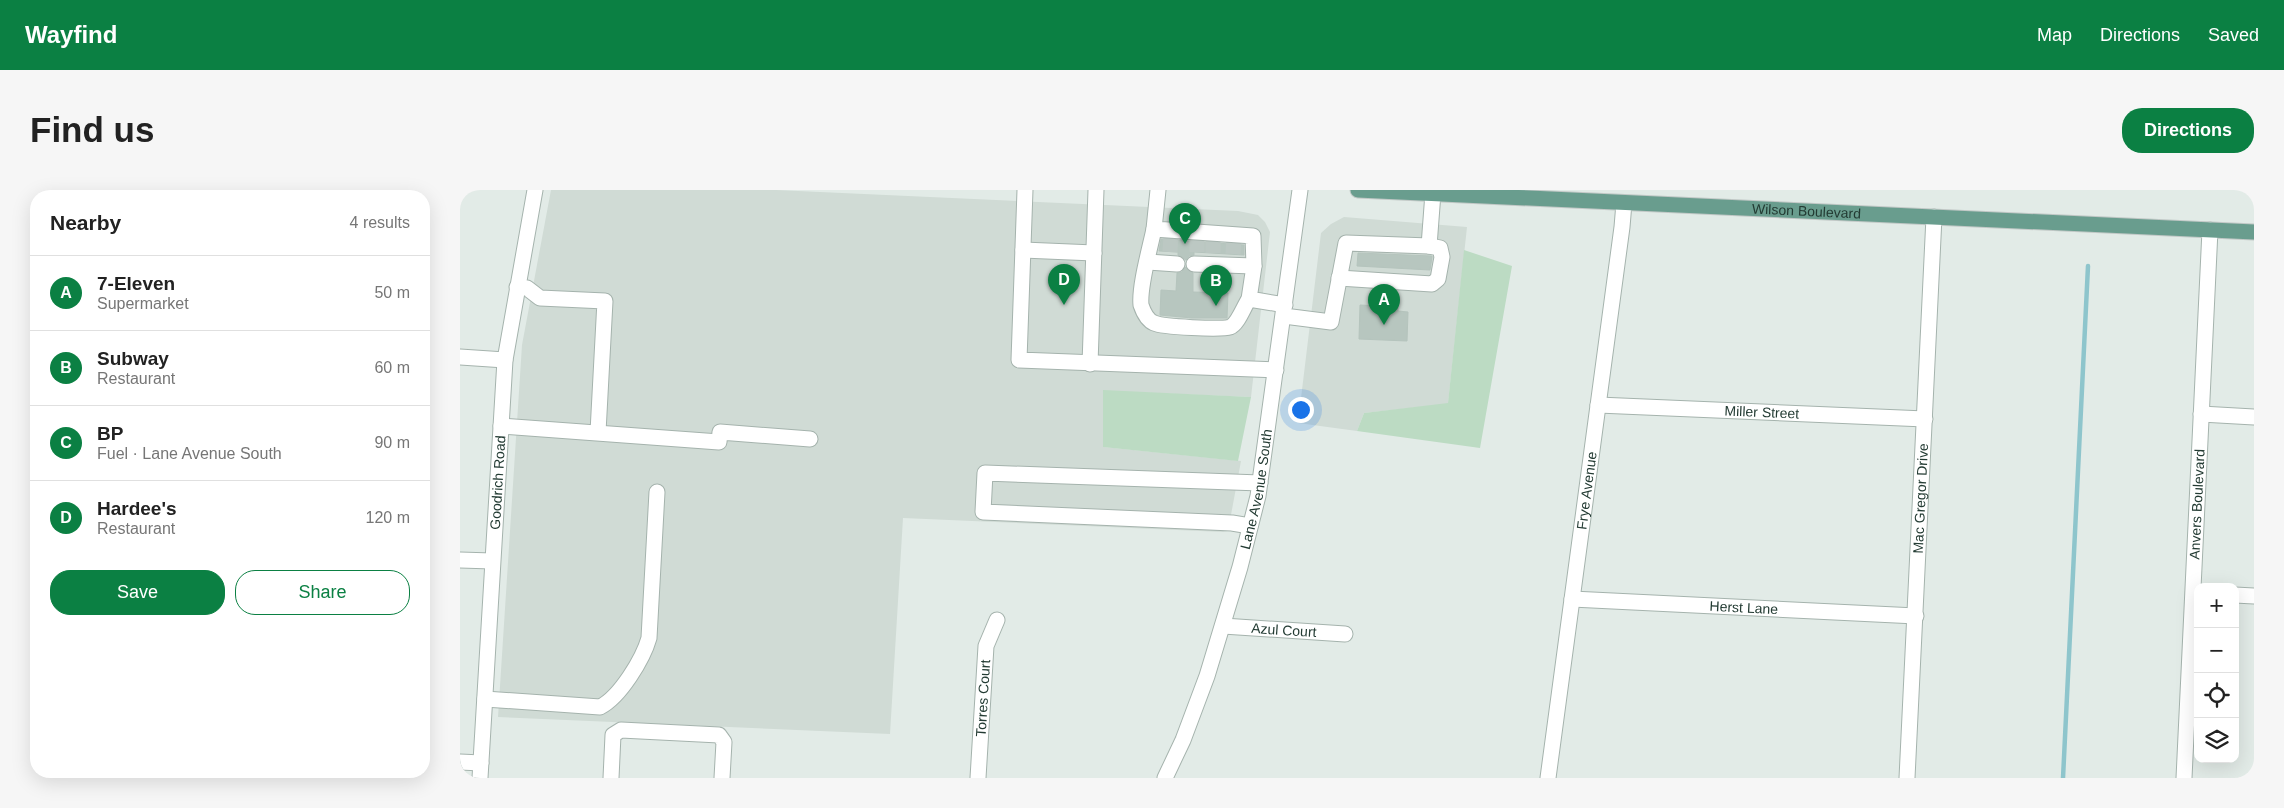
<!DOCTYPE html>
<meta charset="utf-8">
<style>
:root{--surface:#fff;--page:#f6f6f6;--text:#222;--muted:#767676;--line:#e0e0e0;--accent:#0b8043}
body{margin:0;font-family:Arial,sans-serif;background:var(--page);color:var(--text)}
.controls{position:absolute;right:15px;bottom:15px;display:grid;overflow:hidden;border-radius:10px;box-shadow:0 5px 20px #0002}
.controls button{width:45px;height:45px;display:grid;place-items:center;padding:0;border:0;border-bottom:1px solid var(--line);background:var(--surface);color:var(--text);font:25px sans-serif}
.you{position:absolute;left:840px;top:219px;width:18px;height:18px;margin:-12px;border:4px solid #fff;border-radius:50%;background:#1a73e8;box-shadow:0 0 0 8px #1a73e833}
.badge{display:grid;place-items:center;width:32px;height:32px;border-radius:50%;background:var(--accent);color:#fff;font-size:16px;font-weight:700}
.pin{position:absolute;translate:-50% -41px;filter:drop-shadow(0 1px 2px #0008)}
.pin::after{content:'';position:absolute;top:26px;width:18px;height:15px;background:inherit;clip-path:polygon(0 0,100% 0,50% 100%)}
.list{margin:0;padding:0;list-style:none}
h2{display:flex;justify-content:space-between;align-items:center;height:65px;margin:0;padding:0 20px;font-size:21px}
h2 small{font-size:16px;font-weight:400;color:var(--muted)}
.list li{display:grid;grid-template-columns:32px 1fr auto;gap:15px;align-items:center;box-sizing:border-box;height:75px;padding:0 20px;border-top:1px solid var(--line)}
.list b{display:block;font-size:19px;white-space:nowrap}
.list p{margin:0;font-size:16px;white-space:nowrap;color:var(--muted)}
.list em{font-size:16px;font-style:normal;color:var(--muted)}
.actions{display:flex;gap:10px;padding:15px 20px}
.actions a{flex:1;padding:11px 0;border:1px solid var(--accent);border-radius:20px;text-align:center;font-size:18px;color:var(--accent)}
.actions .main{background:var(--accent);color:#fff}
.icon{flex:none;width:28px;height:28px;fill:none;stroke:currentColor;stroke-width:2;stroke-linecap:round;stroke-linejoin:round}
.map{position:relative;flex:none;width:1794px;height:588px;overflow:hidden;border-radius:20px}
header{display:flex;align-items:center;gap:30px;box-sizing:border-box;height:70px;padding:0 25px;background:var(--accent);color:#fff}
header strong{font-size:24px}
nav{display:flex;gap:28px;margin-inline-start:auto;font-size:18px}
.intro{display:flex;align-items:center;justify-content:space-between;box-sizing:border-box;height:120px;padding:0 30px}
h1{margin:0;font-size:35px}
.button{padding:12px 22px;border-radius:20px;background:var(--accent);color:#fff;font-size:18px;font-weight:700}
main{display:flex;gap:30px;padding:0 30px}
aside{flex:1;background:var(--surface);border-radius:20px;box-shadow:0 5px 20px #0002}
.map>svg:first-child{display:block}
.built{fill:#d0dbd5}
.green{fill:#bcdbc3}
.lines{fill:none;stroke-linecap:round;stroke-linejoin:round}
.stream{stroke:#8ec5cc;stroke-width:4.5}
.building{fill:#b7c6bf;stroke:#b5c4bd}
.minor-tunnel{stroke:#bcc8c3;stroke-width:15;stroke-dasharray:15 8;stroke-linecap:butt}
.minor-casing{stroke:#a5b3ad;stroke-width:17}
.major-casing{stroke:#c1c8c6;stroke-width:17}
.minor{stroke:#fff;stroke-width:15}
.major{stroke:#699d8e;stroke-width:15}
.labels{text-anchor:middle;stroke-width:4.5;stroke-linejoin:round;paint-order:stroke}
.street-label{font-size:14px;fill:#233b33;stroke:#f2f8f5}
</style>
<header>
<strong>Wayfind</strong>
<nav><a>Map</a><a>Directions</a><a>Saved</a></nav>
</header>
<div class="intro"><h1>Find us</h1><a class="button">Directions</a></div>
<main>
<aside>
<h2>Nearby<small>4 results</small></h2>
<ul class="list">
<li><span class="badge">A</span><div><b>7-Eleven</b><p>Supermarket</p></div><em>50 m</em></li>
<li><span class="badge">B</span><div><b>Subway</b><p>Restaurant</p></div><em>60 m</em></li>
<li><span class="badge">C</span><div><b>BP</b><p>Fuel · Lane Avenue South</p></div><em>90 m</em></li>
<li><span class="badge">D</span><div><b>Hardee's</b><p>Restaurant</p></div><em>120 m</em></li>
</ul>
<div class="actions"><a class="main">Save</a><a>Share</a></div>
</aside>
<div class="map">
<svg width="1794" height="588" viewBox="0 0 1794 588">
<rect width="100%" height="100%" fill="#e2ebe7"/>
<path class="built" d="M91 0H316L778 21 798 25 805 32 810 42 791 207 643 201 644 257 781 271 768 341 763 342 443 328 430 544 38 527 62 155Z
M884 27 1007 37 988 214 904 223 897 241 838 233 861 43 871 34Z"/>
<path class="green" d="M1004 60 1052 76 1020 258 897 241 904 223 988 213Z
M643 200 791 207 778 271 643 257Z"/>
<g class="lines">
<path class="stream" d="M1603 588 1628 76"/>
</g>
<path class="building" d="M701 49 784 55V65L734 62V65L729 66 726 70 718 65V62L699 61Z
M898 63 972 66V67L970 80 897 76Z
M725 77 733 83V102L768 103 767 128H732L700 125 701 100 716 101 717 83 722 82Z
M900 115 938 117V121L948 122 947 151 899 149Z"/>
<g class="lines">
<path class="minor-tunnel" d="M710 62 711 45
M737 62V46
M753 63V47
M773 64 774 48"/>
<g class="minor-casing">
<g id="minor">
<path d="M565 0 559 170 816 180"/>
<path d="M698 0 694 39 793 46 794 76 789 109 825 115"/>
<path d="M694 39C690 58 679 97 681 115 683 121 687 130 694 133 703 137 761 140 770 137 778 134 784 116 789 109"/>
<path d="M563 60 634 63"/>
<path d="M688 72 717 74"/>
<path d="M734 74 794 76"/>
<path d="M879 88 972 94 978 89 982 67 980 58 969 56"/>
<path d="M57 97 67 98 80 108 145 111 138 242"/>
<path d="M824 126 871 132 886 53 969 56 973 3"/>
<path d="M0 167 45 170"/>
<path d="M630 174 636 0"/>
<path id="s1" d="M1138 215 1465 229"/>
<path d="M1741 224 1794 227"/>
<path d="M41 236 259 252 260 242 350 249"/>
<path d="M790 336 772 333 523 322 525 283 800 293"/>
<path d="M0 370 32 371"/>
<path d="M1775 405 1794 406"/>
<path id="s2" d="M1112 409 1456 426"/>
<path id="s3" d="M763 436 885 444"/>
<path d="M25 509 140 517C160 507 183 469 189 448L197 302"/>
<path d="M0 572 21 573"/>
<path id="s4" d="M20 588 45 170 75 0"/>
<path d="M151 588 153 545 161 540 259 545 264 552 262 588"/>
<path id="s5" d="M518 588 526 456 537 430"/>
<path id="s6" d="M705 588 723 550 747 486 780 377 798 306 840 0"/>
<path id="s7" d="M1088 588 1162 37 1164 13"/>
<path id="s8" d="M1447 588 1474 27"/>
<path id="s9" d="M1724 588 1750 40"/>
</g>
</g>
<g class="major-casing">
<g id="major">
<path id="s10" d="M898 0 1794 42"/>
</g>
</g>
<use href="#minor" class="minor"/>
<use href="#major" class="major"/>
</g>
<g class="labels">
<g class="street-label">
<text dy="5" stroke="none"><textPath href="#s10" startOffset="449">Wilson Boulevard</textPath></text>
<text dy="5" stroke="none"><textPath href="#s1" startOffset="164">Miller Street</textPath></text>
<text dy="5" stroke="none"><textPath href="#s4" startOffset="296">Goodrich Road</textPath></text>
<text dy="5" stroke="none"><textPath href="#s6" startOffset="304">Lane Avenue South</textPath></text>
<text dy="5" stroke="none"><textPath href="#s7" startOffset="290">Frye Avenue</textPath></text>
<text dy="5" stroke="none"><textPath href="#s8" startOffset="280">Mac Gregor Drive</textPath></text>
<text dy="5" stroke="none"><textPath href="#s9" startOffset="274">Anvers Boulevard</textPath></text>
<text dy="5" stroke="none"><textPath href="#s2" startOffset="172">Herst Lane</textPath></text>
<text dy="5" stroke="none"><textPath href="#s3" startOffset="61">Azul Court</textPath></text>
<text dy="5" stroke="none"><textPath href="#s5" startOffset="80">Torres Court</textPath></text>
</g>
</g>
</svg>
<div class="controls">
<button>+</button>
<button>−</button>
<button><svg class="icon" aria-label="locate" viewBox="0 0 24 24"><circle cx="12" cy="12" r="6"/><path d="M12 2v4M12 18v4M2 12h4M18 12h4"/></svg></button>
<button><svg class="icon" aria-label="layers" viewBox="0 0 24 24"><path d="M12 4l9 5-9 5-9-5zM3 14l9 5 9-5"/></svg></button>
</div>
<div class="you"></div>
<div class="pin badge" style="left:924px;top:135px">A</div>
<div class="pin badge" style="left:756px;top:116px">B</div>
<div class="pin badge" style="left:725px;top:54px">C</div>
<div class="pin badge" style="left:604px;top:115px">D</div>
</div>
</main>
